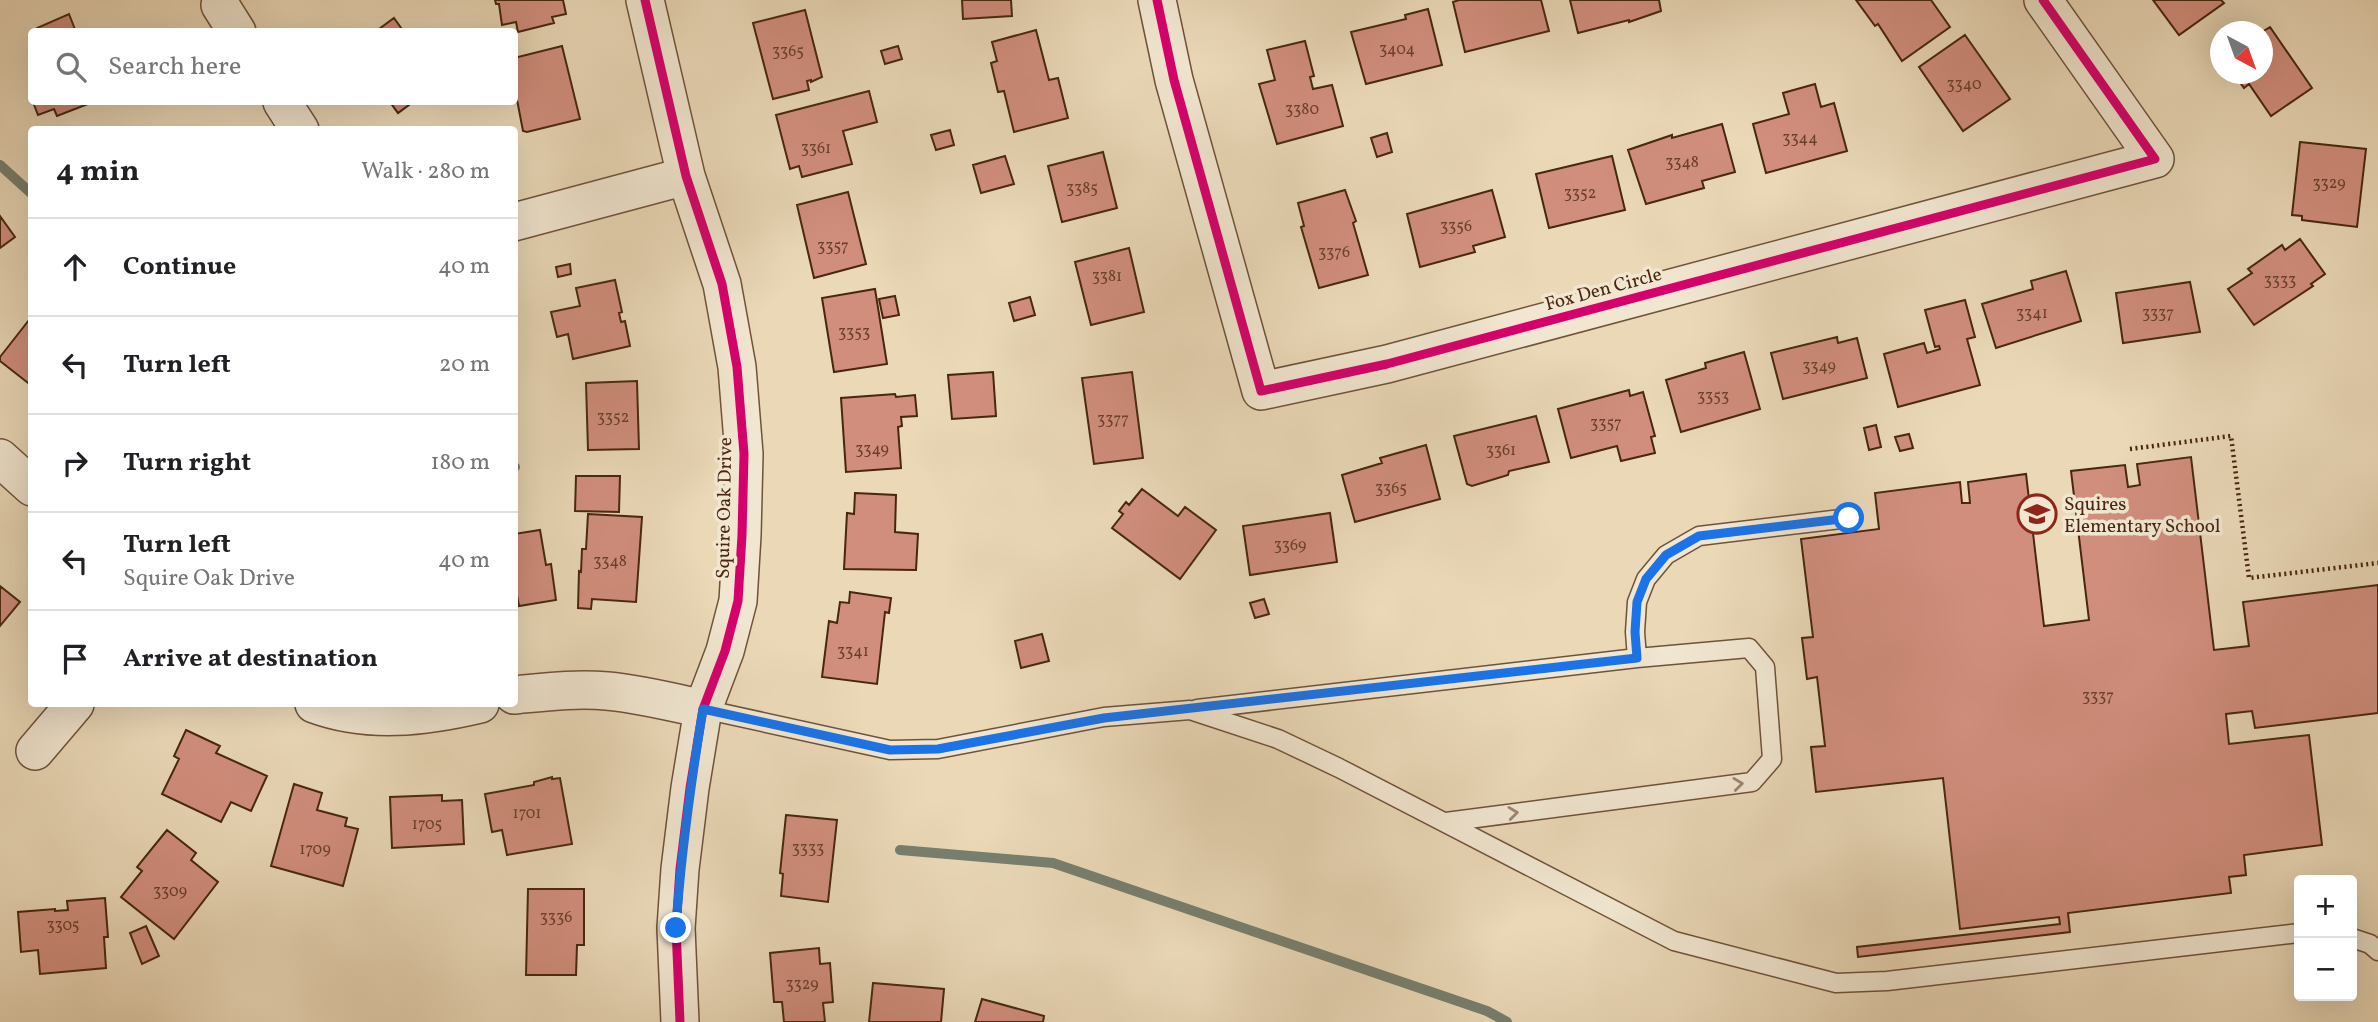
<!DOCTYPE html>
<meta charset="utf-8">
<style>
:root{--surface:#fff;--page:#f2f2f2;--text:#202124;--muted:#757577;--line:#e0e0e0}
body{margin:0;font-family:Vollkorn,serif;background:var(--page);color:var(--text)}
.controls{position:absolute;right:21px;bottom:21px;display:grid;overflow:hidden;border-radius:7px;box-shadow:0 7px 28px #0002}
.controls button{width:63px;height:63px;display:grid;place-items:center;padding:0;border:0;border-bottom:2px solid var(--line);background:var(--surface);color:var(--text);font:35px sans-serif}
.compass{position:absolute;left:2210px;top:21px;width:63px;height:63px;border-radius:50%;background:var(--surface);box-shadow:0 7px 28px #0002;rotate:139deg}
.stop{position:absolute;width:21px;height:21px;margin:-16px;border:5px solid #1a73e8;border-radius:50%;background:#fff}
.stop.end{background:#1a73e8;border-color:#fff;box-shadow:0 2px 7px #0008}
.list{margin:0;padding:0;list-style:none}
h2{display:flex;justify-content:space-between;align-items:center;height:91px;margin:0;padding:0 28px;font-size:30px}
h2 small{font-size:23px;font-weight:400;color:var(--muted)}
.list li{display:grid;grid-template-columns:46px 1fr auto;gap:21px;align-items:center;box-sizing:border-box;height:98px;padding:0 28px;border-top:2px solid var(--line)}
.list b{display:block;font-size:26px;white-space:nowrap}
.list p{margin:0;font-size:23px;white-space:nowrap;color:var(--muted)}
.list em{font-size:23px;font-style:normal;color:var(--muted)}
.icon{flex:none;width:38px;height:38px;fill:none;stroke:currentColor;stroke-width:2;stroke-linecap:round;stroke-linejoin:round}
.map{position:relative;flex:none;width:2378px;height:1022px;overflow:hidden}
.search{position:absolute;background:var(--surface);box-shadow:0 7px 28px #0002;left:28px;top:28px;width:490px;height:77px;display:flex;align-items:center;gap:18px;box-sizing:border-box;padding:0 24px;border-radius:7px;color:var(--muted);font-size:26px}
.panel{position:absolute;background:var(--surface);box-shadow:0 7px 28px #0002;left:28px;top:126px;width:490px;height:581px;border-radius:7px}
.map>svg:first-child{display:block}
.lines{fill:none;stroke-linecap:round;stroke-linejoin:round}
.stream{stroke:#787f6f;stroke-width:10}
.building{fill:#d18e7d;stroke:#482611;stroke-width:2}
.service-casing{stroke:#70523a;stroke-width:21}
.minor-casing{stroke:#70523a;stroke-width:40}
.path{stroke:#482611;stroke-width:4.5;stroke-dasharray:2 3.5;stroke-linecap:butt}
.service{stroke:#f1e6d0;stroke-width:18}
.minor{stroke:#f1e6d0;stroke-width:37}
.cycleway-casing{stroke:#f1e6d0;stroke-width:13}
.cycleway{stroke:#d6006c;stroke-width:9}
.oneway{stroke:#9c8670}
.route{stroke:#1a73e8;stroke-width:9}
.labels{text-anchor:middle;stroke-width:7;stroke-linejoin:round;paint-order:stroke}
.number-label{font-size:16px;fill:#6a402c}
.street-label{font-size:19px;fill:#482611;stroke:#f1e6d0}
.poi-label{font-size:19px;fill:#482611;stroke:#f1e6d0;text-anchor:start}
</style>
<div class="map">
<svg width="2378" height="1022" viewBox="0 0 2378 1022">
<rect width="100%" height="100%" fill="#ead8b7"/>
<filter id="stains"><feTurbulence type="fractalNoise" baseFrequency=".00286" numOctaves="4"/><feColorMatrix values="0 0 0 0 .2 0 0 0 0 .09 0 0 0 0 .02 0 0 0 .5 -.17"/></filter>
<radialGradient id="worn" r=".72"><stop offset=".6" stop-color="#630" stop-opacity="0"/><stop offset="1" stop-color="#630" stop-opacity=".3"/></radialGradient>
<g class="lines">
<path class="stream" d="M0 165 32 194
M514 467H515
M900 850 1053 863 1487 1011 1507 1022"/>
</g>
<path class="building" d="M495 0H563L566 14 552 17 554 23 518 32 516 22 502 25 499 4H496Z
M962 0H1011L1012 16 963 19Z
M1459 0H1541L1549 31 1465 52 1453 2Z
M1570 0H1659L1661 11 1629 22V20L1578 33Z
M1856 0H1931L1950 27 1902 61 1878 24 1875 26Z
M2153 0H2221L2224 3 2179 35Z
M1428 9 1442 65 1366 84 1351 32 1406 19 1405 15Z
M805 10 822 77 811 82V80L807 81 809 90 773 99 753 23Z
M69 14 76 32H38L37 28Z
M394 18 404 32H375Z
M2270 27 2312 88 2271 116 2249 84 2244 88 2234 74H2262V32Z
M1036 30 1049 80 1058 78 1068 118 1014 132 1004 91 998 92 991 63 997 61 992 42Z
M1965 35 2010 99 1963 131 1919 67Z
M1305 41 1314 76 1310 77 1313 89 1332 85 1343 126 1277 144 1259 84 1275 80 1267 50Z
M562 46 580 119 527 132 523 131 514 84V58Z
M898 46 902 59 885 64 881 51Z
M1815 84 1821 107 1834 103 1847 151 1766 173 1753 124 1789 114 1783 93Z
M869 91 877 122 843 131 852 164 802 177 799 166 790 169 776 115Z
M33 102H93L57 116 54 109 38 115Z
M390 102H413L398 113Z
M1722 124 1735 172 1702 181 1704 188 1646 204 1628 150 1672 135V138Z
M950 130 954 145 936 150 931 135Z
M1387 133 1392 152 1377 157 1371 138Z
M2300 142 2366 149 2357 227 2302 220V216L2292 215Z
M1103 152 1117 208 1062 222 1048 166Z
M1005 156 1014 184 981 193 973 165Z
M1612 156 1625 210 1549 228 1536 174Z
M1345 190 1356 221 1353 223 1368 275 1319 288 1301 227 1304 226 1298 203Z
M1492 190 1505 237 1473 246 1475 252 1420 267 1407 214Z
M848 192 866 264 814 278 797 205Z
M0 216 15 237 0 248Z
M2300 239 2325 274 2311 284 2313 286 2254 325 2228 289 2252 273 2248 269 2282 245 2285 250Z
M1129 248 1144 312 1091 325 1075 262Z
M570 264 571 274 558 277 556 267Z
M2066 271 2081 321 1996 348 1982 304 2033 289 2031 281Z
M615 280 622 312 619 313 621 322 625 321 630 346 573 359 568 334 557 337 551 312 580 306 576 288Z
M2190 282 2200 332 2123 343 2116 293Z
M875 289 887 364 834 372 822 298Z
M895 296 899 315 883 318 879 299Z
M1030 297 1035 315 1014 321 1009 303Z
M1965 300 1975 337 1967 339 1980 385 1898 407 1884 354 1924 343 1927 353 1940 349 1939 346 1935 347 1925 310Z
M29 320 32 322V386L0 361V357Z
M1837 337 1838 343 1857 338 1867 378 1783 399 1771 353Z
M1744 352 1760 409 1681 432 1666 380 1706 368 1705 363Z
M993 372 996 416 952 419 948 375Z
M1132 372 1143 458 1094 464 1082 378Z
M637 381 639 449 588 450 586 383Z
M1629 390 1630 396 1643 392 1655 436 1651 437 1655 453 1621 461 1617 446 1571 458 1558 409Z
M895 394 896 397 915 395 917 416 901 417 902 426 898 427 901 468 846 472 841 398Z
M1536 416 1549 462 1509 471 1508 475 1472 486 1467 484 1454 436Z
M1876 425 1881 447 1869 450 1864 428Z
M1909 434 1913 448 1900 451 1895 437Z
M1426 445 1440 499 1355 522 1342 475 1382 463 1380 458Z
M2191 457 2214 650 2249 646 2243 602 2378 585V713L2255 728 2252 711 2226 714 2229 744 2309 735 2322 845 2244 855 2246 875 2229 877 2231 893 2068 913 2070 932 1858 957 1857 947 2060 924 2059 917 1960 929 1943 778 1816 792 1811 747 1825 746 1817 677 1807 679 1802 638 1813 637 1801 539 1879 529 1875 493 1960 482 1962 503H1970L1968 482 2026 474 2044 626 2089 620 2071 471 2125 465 2128 487 2140 485 2137 464Z
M576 476H620L619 512 575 511Z
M1142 489 1178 516 1185 507 1216 530 1180 579 1112 528 1123 514 1119 511 1126 502 1129 505Z
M855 493 896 495 895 532 918 534 916 570 844 569 847 513 854 514Z
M1330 513 1337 562 1250 575 1243 526Z
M588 514 642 517 636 602 592 599 591 609 578 608 579 571 581 572 582 549H586Z
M540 530 546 565 551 564 556 600 519 606 517 595 514 596V534Z
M0 586 20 602 0 626Z
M850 592 891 598 889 613 885 612 877 684 822 677 829 621 837 623 840 602 849 603Z
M1264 599 1269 614 1255 618 1250 603Z
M1042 634 1049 661 1021 668 1015 641Z
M186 730 220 746 216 753 267 776 251 811 231 802 221 822 162 794 179 759 174 756Z
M552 777V779L560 778 572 844 507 855 502 830 492 832 485 794 534 785V782Z
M294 784 322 793 317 810 347 818 345 826 358 829 343 886 271 866Z
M442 795V801L462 800 464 844 392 848 390 797Z
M786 815 837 820 828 902 781 896 783 874 780 873Z
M167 830 196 853 191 860 218 882 174 939 121 897 142 871 137 867Z
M528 889H584V945H577L576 975H526Z
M105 898 108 937H104L106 968 40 974 38 950 21 952 18 912 55 909V911L68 910 67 901Z
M146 926 159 956 142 964 130 933Z
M819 948 820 964 830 963 833 1002 823 1003 825 1022H784L782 1002H774L770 953Z
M873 983 944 989 941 1022H869Z
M982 999 1044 1016 1043 1022H975Z"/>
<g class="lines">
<g class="service-casing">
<path id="service" d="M1637 658 1635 632 1637 602 1646 579 1666 555 1699 536 1849 518
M703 709 890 750 938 749 1104 717 1190 710 1278 739 1339 768 1674 941 1836 983 1887 981 2299 933
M1197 709 1637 658 1749 648 1765 667 1772 759 1752 782 1446 822
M2352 938 2370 944 2378 951"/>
</g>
<g class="minor-casing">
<path id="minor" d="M645 0 686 176 722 284 737 367 744 454 742 535 738 601 725 651 703 709 690 788 680 869 676 928 680 1022
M1157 0 1174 80 1261 391 1387 364 2155 159 2043 0
M220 5 237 32
M282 102 300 130
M514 222 686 176
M0 458 32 487
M514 695C545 692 577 688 607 691 640 694 672 702 703 709
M314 704C368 724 425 717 480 704
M35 751 75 704"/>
</g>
<path class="path" d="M2130 449 2231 436 2249 578 2378 563"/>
<use href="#service" class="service"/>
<use href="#minor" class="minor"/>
<g class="cycleway-casing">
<path id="cycleway" d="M645 0 686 176 722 284 737 367 744 454 742 535 738 601 725 651 703 709 690 788 680 869 676 928 680 1022
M1157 0 1174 80 1261 391 1387 364 2155 159 2043 0"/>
</g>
<use href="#cycleway" class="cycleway"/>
</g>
<defs><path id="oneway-chevron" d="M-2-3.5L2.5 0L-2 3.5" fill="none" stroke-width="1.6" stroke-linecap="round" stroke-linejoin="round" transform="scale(1.75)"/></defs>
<g class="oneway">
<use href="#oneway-chevron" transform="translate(1738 784) rotate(-7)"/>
<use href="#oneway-chevron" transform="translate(1513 813) rotate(-7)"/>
</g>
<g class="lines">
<path class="route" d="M676 928C681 854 691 782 703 709L890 750 938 749 1104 718 1637 658 1635 632 1637 602 1646 579 1666 555 1699 536 1849 518"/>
</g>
<defs>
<g id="school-ring" transform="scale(2.0125)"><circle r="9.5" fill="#f1e6d0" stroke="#8f2418" stroke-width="1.5"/><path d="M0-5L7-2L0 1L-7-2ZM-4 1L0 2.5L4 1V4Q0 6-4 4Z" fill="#8f2418"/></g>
</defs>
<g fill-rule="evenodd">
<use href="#school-ring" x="2037" y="514"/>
</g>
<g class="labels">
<g class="number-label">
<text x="1397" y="54">3404</text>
<text x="788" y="56">3365</text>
<text x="1964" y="89">3340</text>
<text x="1302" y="114">3380</text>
<text x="1800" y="143">3344</text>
<text x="816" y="153">3361</text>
<text x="1682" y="167">3348</text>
<text x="2329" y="188">3329</text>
<text x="1082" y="193">3385</text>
<text x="1580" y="198">3352</text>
<text x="1456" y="231">3356</text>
<text x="833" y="251">3357</text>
<text x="1334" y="257">3376</text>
<text x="1107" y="281">3381</text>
<text x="2280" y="285">3333</text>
<text x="2032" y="318">3341</text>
<text x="2158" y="318">3337</text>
<text x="854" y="337">3353</text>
<text x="1819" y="371">3349</text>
<text x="1713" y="401">3353</text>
<text x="613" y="422">3352</text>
<text x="1113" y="424">3377</text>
<text x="1606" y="428">3357</text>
<text x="872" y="454">3349</text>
<text x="1501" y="455">3361</text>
<text x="1391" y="493">3365</text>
<text x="1290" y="550">3369</text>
<text x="610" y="566">3348</text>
<text x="853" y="656">3341</text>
<text x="2098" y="701">3337</text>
<text x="527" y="818">1701</text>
<text x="427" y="829">1705</text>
<text x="808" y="853">3333</text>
<text x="315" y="854">1709</text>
<text x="170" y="896">3309</text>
<text x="556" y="922">3336</text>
<text x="63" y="930">3305</text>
<text x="802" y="989">3329</text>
</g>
<g class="street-label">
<text transform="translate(1603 288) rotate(-15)" y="7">Fox Den Circle</text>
<text transform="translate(723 508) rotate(-89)" y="7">Squire Oak Drive</text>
</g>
<g class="poi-label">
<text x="2064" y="510">Squires<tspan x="2064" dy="22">Elementary School</tspan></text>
</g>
</g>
<rect width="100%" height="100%" filter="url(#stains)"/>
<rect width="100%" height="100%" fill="url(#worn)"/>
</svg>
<div class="controls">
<button>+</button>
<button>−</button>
</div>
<svg class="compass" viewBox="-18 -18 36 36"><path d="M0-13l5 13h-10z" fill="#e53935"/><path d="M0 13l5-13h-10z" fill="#757577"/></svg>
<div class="stop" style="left:1849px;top:518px"></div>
<div class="stop end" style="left:676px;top:928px"></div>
<div class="search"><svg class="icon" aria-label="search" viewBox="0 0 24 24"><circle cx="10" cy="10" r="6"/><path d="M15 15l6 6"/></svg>Search here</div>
<section class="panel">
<h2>4 min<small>Walk · 280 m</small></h2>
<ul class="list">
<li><svg class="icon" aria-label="ahead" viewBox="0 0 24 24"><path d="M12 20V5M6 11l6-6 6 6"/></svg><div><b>Continue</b></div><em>40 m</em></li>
<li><svg class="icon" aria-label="left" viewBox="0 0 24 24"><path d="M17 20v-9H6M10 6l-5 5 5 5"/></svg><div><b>Turn left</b></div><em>20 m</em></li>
<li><svg class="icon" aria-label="right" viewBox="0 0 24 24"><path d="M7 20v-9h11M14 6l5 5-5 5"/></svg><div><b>Turn right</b></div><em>180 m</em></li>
<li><svg class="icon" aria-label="left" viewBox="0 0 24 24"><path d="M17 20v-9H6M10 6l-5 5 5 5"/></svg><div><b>Turn left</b><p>Squire Oak Drive</p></div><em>40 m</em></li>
<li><svg class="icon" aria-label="arrive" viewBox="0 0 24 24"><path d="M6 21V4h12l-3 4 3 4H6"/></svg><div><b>Arrive at destination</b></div></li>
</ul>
</section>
</div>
